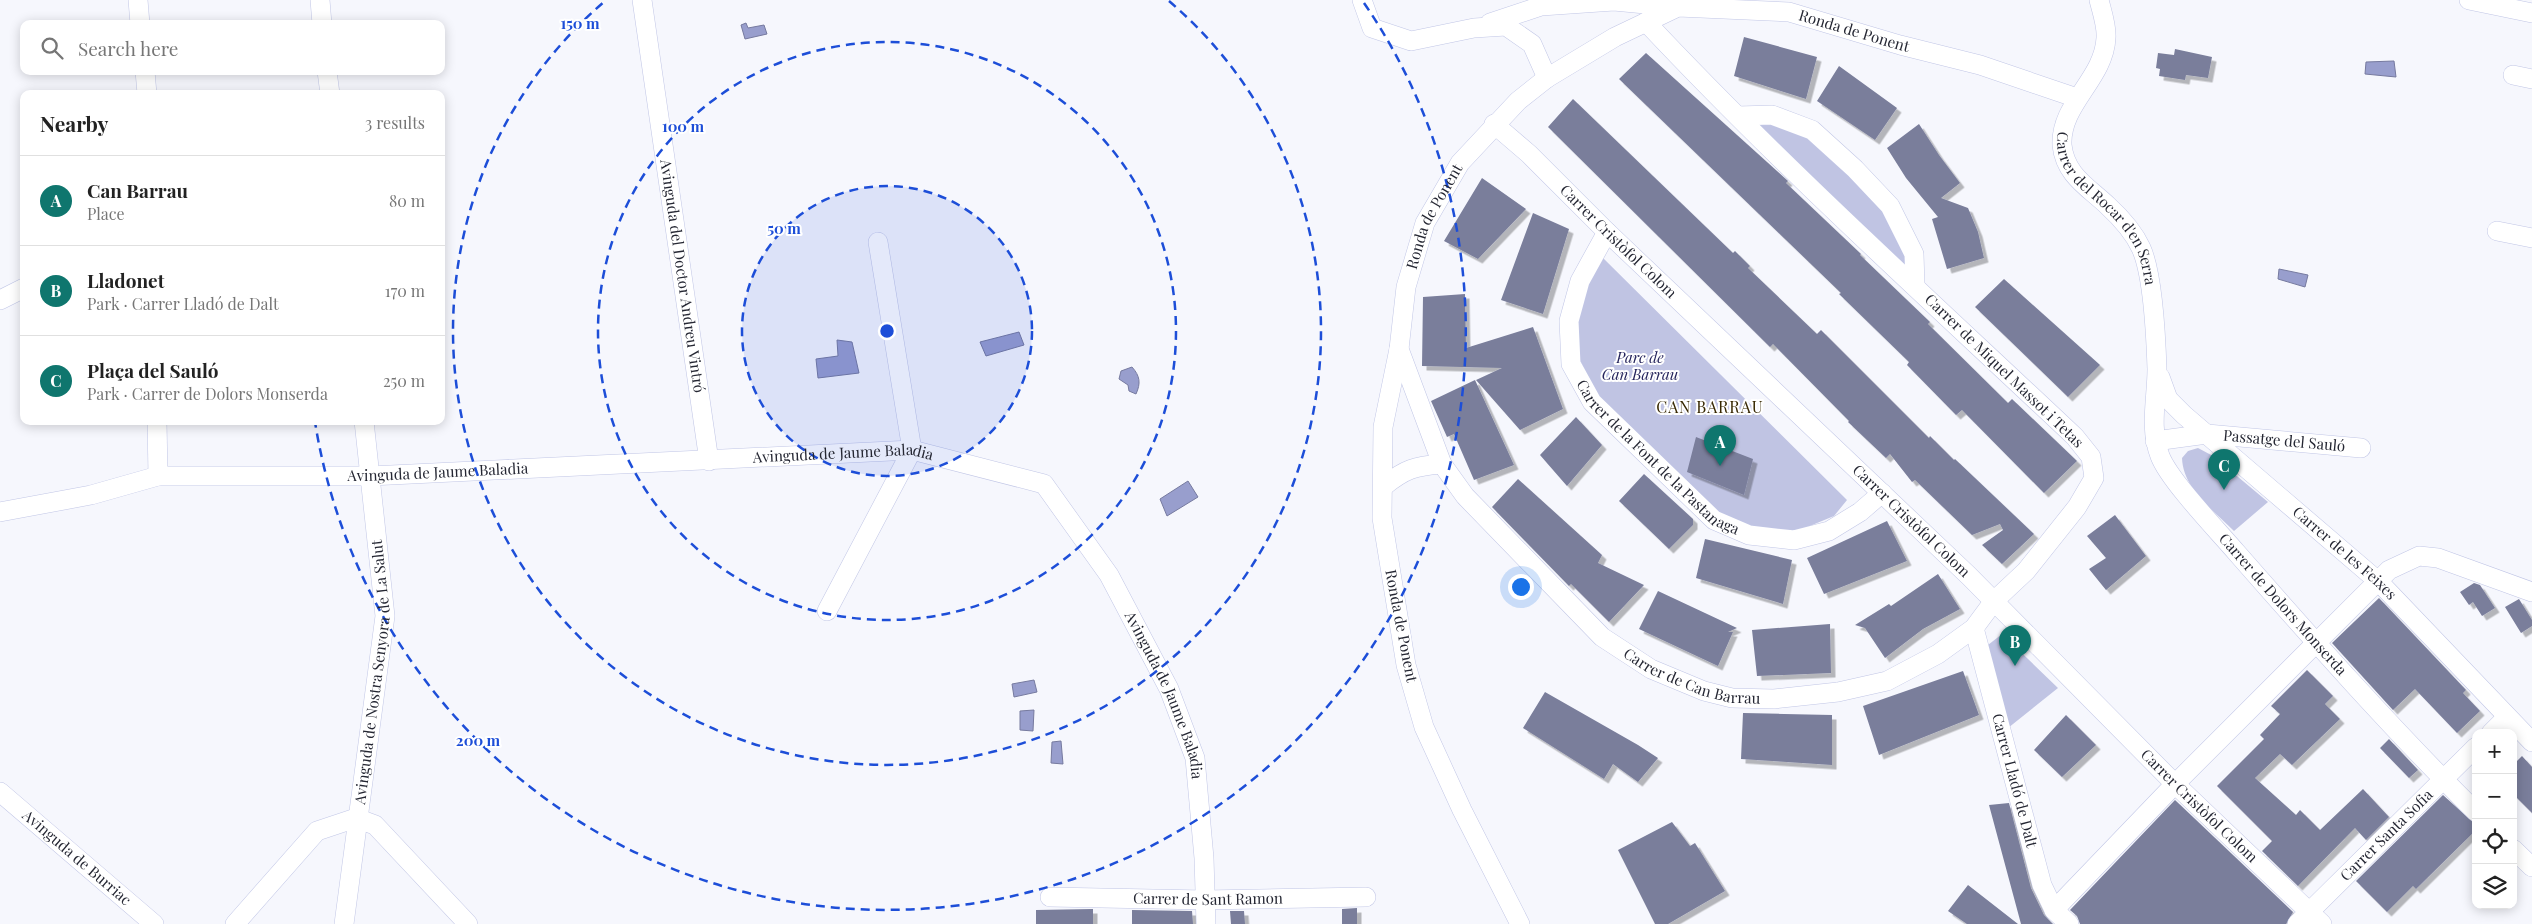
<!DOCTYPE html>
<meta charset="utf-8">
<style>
:root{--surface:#fff;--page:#f6f6f6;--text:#222;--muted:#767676;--line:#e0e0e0;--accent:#0f766e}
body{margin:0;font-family:"Playfair Display",serif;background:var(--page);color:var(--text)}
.controls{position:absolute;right:15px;bottom:15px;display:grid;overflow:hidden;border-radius:10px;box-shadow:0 2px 12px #0003}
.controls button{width:45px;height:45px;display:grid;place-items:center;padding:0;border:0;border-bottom:1px solid var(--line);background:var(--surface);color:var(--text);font:25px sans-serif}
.you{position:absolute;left:1520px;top:586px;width:18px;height:18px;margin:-12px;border:4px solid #fff;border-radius:50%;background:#1a73e8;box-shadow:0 0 0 8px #1a73e833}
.badge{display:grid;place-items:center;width:32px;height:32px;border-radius:50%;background:var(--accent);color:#fff;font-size:16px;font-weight:700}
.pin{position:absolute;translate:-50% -41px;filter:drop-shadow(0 1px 2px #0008)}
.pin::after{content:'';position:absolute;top:26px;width:18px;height:15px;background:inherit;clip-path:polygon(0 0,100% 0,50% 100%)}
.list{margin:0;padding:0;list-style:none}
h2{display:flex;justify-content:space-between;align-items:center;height:65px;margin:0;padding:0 20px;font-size:21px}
h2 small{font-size:16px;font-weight:400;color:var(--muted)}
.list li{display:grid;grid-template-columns:32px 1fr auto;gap:15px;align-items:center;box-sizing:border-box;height:90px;padding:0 20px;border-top:1px solid var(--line)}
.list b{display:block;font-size:19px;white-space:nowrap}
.list p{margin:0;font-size:16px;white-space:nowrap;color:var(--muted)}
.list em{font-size:16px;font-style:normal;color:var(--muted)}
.icon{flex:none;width:28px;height:28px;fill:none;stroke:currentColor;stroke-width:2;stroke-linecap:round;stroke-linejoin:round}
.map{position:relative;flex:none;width:2532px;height:924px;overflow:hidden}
.search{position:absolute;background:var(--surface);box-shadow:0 2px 12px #0003;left:20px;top:20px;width:425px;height:55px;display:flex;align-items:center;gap:12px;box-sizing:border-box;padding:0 18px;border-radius:10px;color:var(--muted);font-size:19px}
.panel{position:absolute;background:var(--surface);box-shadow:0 2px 12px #0003;left:20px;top:90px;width:425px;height:335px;border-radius:10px}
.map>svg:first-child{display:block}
.green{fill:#c0c4e3}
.water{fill:#989ecd;stroke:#767a9f}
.building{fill:#7a7e9b;filter:url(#shadow)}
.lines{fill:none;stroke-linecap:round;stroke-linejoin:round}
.street-casing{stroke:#c1c6e6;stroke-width:20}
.street{stroke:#fff;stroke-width:19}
.ring{fill:none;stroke:#1d4ed8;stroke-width:2.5;stroke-dasharray:9 6}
.labels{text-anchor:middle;stroke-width:4;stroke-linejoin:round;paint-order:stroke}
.street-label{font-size:15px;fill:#252733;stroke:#fff}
.park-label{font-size:15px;font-style:italic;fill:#24235b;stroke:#fff}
.neighbourhood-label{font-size:16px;letter-spacing:1px;fill:#362700;stroke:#fff}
.centre{fill:#1d4ed8;stroke:#fff;stroke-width:2.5}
.ring-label{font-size:15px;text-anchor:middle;font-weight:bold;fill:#1d4ed8;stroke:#fff;stroke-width:4;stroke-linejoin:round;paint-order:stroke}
</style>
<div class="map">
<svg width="2532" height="924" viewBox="0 0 2532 924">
<defs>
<filter id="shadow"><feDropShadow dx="4.5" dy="4.5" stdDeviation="0" flood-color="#0004"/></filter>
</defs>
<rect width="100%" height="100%" fill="#f6f7fd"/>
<path class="green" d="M1747 116 1812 132 1889 207 1913 281Z
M1601 256 1847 500 1834 516 1788 535 1750 527 1719 512 1597 395 1580 360 1576 319 1585 283Z
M2198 448 2213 456 2268 502 2234 531C2214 511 2183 489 2182 458L2188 451Z
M2002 634 2058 688 2008 728 1988 645Z"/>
<path class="water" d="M746 23 748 28 764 25 767 34 745 39 741 25Z
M2394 61 2396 77 2365 74 2366 62Z
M2279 269 2308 275 2305 287 2278 279Z
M1019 332 1024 345 986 356 980 342Z
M837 340 852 342 859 373 818 378 816 359 838 356Z
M1132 367C1140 376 1141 383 1136 394L1129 391 1128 385 1119 379 1121 371Z
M1188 481 1198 497 1167 516 1160 499Z
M1034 680 1037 692 1014 697 1012 684Z
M1034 710 1033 731 1020 730V711Z
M1061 741 1063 764 1051 763 1052 742Z"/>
<path class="building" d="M1744 37 1817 57 1806 99 1734 76Z
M2175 49 2212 57 2208 78 2186 75 2185 80 2159 76 2160 69 2156 68 2158 53 2174 55Z
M1646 53 1788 181 1786 183 1861 254 1860 255 1930 322 1928 324 2008 403 2012 399 2077 461 2044 493 1962 410 1956 415 1907 365 1909 362 1839 294 1841 293 1619 79Z
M1839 66 1897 108 1875 140 1817 101Z
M1573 99 1733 253 1735 251 1750 266 1748 268 1817 334 1821 330 1929 438 1930 436 1954 460 1955 459 2034 534 2002 564 1982 545 2003 530 2000 524 1972 535 1915 480 1912 482 1890 454 1886 458 1848 422 1849 421 1773 344 1770 347 1548 127Z
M1919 124 1939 155 1960 183 1941 198 1968 208 1978 232 1984 258 1947 269 1932 219 1938 217 1906 178 1887 148Z
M1482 178 1526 209 1478 259 1444 241Z
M1533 213 1569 229 1543 314 1501 300Z
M2004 279 2100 365 2068 397 1975 307Z
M1465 294 1466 348 1533 327 1563 409 1520 430 1476 380 1502 368 1422 366 1423 297Z
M1475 380 1514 465 1474 480 1454 434 1447 437 1431 401Z
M1576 417 1602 445 1567 486 1540 455Z
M1696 437 1753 459 1744 495 1687 472Z
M1644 474 1693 519V525L1669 549 1619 501Z
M1518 479 1602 555 1598 563 1644 585 1609 622 1571 584 1569 586 1492 507Z
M2115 515 2146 556 2106 590 2089 569 2106 558 2087 536Z
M1887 521 1907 561 1824 594 1807 558Z
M1705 539 1792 560 1783 604 1696 578Z
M1938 574 1960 609 1923 629 1885 658 1865 628 1855 625 1889 604 1891 606Z
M2474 583 2480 585 2495 608 2482 616 2473 602 2469 605 2460 592Z
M1658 591 1737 628 1728 632H1733L1718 666 1639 629Z
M2379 598 2466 690 2463 693 2480 711 2457 733 2415 689 2393 710 2332 643Z
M2519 599 2532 620V626L2521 633 2505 607Z
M1830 624 1831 673 1757 676 1752 630Z
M2307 670 2333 696 2325 704 2340 719 2292 765 2280 754 2255 778 2296 815 2300 810 2320 830 2363 789 2389 817 2366 840 2355 828 2298 886 2262 851 2272 841 2217 786 2264 739 2260 735 2280 714 2271 706Z
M1963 671 1979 715 1879 755 1863 706Z
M1545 692 1638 745 1658 758 1638 782 1613 764 1604 779 1523 728Z
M1743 713 1832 715V765L1741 759Z
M2066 715 2096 745 2062 777 2034 750Z
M2389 739 2418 770 2409 778 2380 748Z
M2522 756 2532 767V813L2513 794V765Z
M2443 795 2476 825V830L2416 889 2413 886 2387 912 2356 881Z
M2175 800 2293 912 2286 924H2080L2077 916 2070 910Z
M2009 803 2031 888 2044 915 2053 924H2021L1989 805Z
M1672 822 1690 846 1695 843 1725 891 1668 924H1655L1618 850Z
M1968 885 2018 924H1967L1948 911Z
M1357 908V924H1342V909Z
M1093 909V924H1036V910Z
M1132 910 1192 911 1193 924H1132Z
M1230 911H1244L1245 924H1231Z"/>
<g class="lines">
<g class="street-casing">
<g id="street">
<path d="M138 0 140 24"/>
<path d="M320 0 322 24"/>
<path id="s1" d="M642 0 709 461"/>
<path d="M1362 0 1372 28 1411 41 1474 28 1506 26 1532 44 1547 78"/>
<path id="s2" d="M2099 0C2102 12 2107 26 2106 38 2104 79 2060 104 2062 145 2065 175 2088 187 2108 206 2120 217 2134 233 2141 248 2153 274 2156 339 2157 369 2157 398 2149 428 2160 456 2169 480 2218 531 2236 552 2314 641 2392 729 2476 812"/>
<path d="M2469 0 2532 13"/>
<path d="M1490 23 1541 6 1614 1 1677 7"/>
<path d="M145 71 147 94"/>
<path d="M327 71 330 94"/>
<path d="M2513 75 2532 79"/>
<path d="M1738 116 1772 115 1812 130 1855 169 1890 206 1914 254 1915 285"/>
<path id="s3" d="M1494 124 1529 154 1607 232 1969 576 2175 784 2322 924"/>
<path d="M2497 231 2532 238"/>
<path id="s4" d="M1607 232 1580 281 1569 321 1571 364 1592 402 1714 520 1749 535 1794 540 1829 531 1860 512 1882 493"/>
<path d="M0 300 24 288"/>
<path id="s5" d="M1399 349 1442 464 1465 496 1602 637 1651 669 1704 691 1732 698 1774 699 1838 692 1887 681 1938 654 1974 628 1994 601 2026 571 2077 507 2094 478 2091 457 2075 437C1931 301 1782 167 1646 22"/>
<path id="s6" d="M2160 377 2168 399 2184 415 2379 582 2532 742"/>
<path d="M157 421 158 476"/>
<path id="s7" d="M2155 441 2207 434 2361 448"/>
<path d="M1384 486C1405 469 1415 466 1442 464"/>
<path id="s8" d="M0 512 91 495 158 476H370L912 450 1044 484 1109 575 1169 689 1195 758 1204 858 1206 924"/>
<path d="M827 611 912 450 878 242"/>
<path id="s9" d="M1974 628 2042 885 2054 910 2069 924"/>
<path d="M2491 733 2507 717"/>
<path id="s10" d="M0 792 154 924"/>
<path d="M356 818 375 825 468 924"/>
<path d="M2513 849 2532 867"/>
<path id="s11" d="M1050 897 1205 900 1366 897"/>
<path d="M2054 910 2175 784 2389 570 2419 556 2438 558 2532 592"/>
<path d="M235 924 317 831 356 818"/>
<path id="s12" d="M344 924 385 616 364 421"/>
<path id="s13" d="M1520 924 1462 810 1424 727 1406 665 1382 518 1383 427 1399 349 1406 287 1425 223 1460 163 1518 101 1547 78 1615 37 1678 7 1789 12 1900 45 1980 65 2077 98"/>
<path id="s14" d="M2297 924 2476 747"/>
</g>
</g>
<use href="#street" class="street"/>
</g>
<circle cx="887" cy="331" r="145" fill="#1d4ed8" fill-opacity=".12"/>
<g class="ring">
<circle cx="887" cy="331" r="145"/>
<circle cx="887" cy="331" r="289"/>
<path d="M1169 1A434 434 0 1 1 605 1"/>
<path d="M1364 3A579 579 0 1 1 315 422"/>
</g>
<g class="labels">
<g class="street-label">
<text dy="5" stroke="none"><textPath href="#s13" startOffset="1252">Ronda de Ponent</textPath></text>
<text dy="5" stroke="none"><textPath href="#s2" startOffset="235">Carrer del Rocar d'en Serra</textPath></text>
<text dy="5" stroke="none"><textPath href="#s13" startOffset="742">Ronda de Ponent</textPath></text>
<text dy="5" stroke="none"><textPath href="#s3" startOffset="171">Carrer Cristòfol Colom</textPath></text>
<text dy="5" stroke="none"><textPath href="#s1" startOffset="279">Avinguda del Doctor Andreu Vintró</textPath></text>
<text transform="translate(2004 371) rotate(44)" y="5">Carrer de Miquel Massot i Tetas</text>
<text dy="5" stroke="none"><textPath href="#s7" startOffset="130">Passatge del Sauló</textPath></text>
<text dy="5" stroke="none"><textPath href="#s4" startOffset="270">Carrer de la Font de la Pastanaga</textPath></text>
<text dy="5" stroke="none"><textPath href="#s8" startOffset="848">Avinguda de Jaume Baladia</textPath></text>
<text dy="5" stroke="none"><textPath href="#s8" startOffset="442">Avinguda de Jaume Baladia</textPath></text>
<text dy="5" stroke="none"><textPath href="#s3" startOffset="576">Carrer Cristòfol Colom</textPath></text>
<text dy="5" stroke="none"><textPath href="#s6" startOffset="258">Carrer de les Feixes</textPath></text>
<text dy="5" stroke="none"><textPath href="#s2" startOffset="692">Carrer de Dolors Monserda</textPath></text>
<text transform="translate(1401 626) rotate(79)" y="5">Ronda de Ponent</text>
<text dy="5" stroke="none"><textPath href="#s12" startOffset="254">Avinguda de Nostra Senyora de La Salut</textPath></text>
<text dy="5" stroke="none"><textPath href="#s5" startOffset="459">Carrer de Can Barrau</textPath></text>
<text dy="5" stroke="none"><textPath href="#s8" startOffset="1298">Avinguda de Jaume Baladia</textPath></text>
<text dy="5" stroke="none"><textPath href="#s9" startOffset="158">Carrer Lladó de Dalt</textPath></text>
<text dy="5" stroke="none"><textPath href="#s3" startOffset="981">Carrer Cristòfol Colom</textPath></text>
<text dy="5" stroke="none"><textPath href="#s14" startOffset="126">Carrer Santa Sofia</textPath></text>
<text dy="5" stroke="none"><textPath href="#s10" startOffset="101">Avinguda de Burriac</textPath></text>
<text dy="5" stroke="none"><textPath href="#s11" startOffset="158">Carrer de Sant Ramon</textPath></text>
</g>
<g class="park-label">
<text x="1640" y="363">Parc de<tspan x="1640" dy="17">Can Barrau</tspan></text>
</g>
<g class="neighbourhood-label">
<text x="1710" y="413">CAN BARRAU</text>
</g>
</g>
<circle cx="887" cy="331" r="8" class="centre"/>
<g class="ring-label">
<text x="580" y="29">150 m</text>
<text x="683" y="132">100 m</text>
<text x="784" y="234">50 m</text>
<text x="478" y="746">200 m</text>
</g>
</svg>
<div class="controls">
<button>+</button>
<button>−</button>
<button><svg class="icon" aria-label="locate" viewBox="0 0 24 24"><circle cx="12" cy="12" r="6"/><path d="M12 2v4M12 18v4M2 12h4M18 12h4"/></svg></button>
<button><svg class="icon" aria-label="layers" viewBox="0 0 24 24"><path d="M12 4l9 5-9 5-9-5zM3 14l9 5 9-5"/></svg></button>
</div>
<div class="you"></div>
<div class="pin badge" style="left:1720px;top:466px">A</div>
<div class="pin badge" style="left:2015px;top:666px">B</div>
<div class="pin badge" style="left:2224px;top:490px">C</div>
<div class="search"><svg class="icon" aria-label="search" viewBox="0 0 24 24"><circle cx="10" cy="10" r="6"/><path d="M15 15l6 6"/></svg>Search here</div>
<section class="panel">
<h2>Nearby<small>3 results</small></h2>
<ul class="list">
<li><span class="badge">A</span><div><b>Can Barrau</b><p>Place</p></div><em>80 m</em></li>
<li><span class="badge">B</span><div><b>Lladonet</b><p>Park · Carrer Lladó de Dalt</p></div><em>170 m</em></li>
<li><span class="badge">C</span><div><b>Plaça del Sauló</b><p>Park · Carrer de Dolors Monserda</p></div><em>250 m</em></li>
</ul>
</section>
</div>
